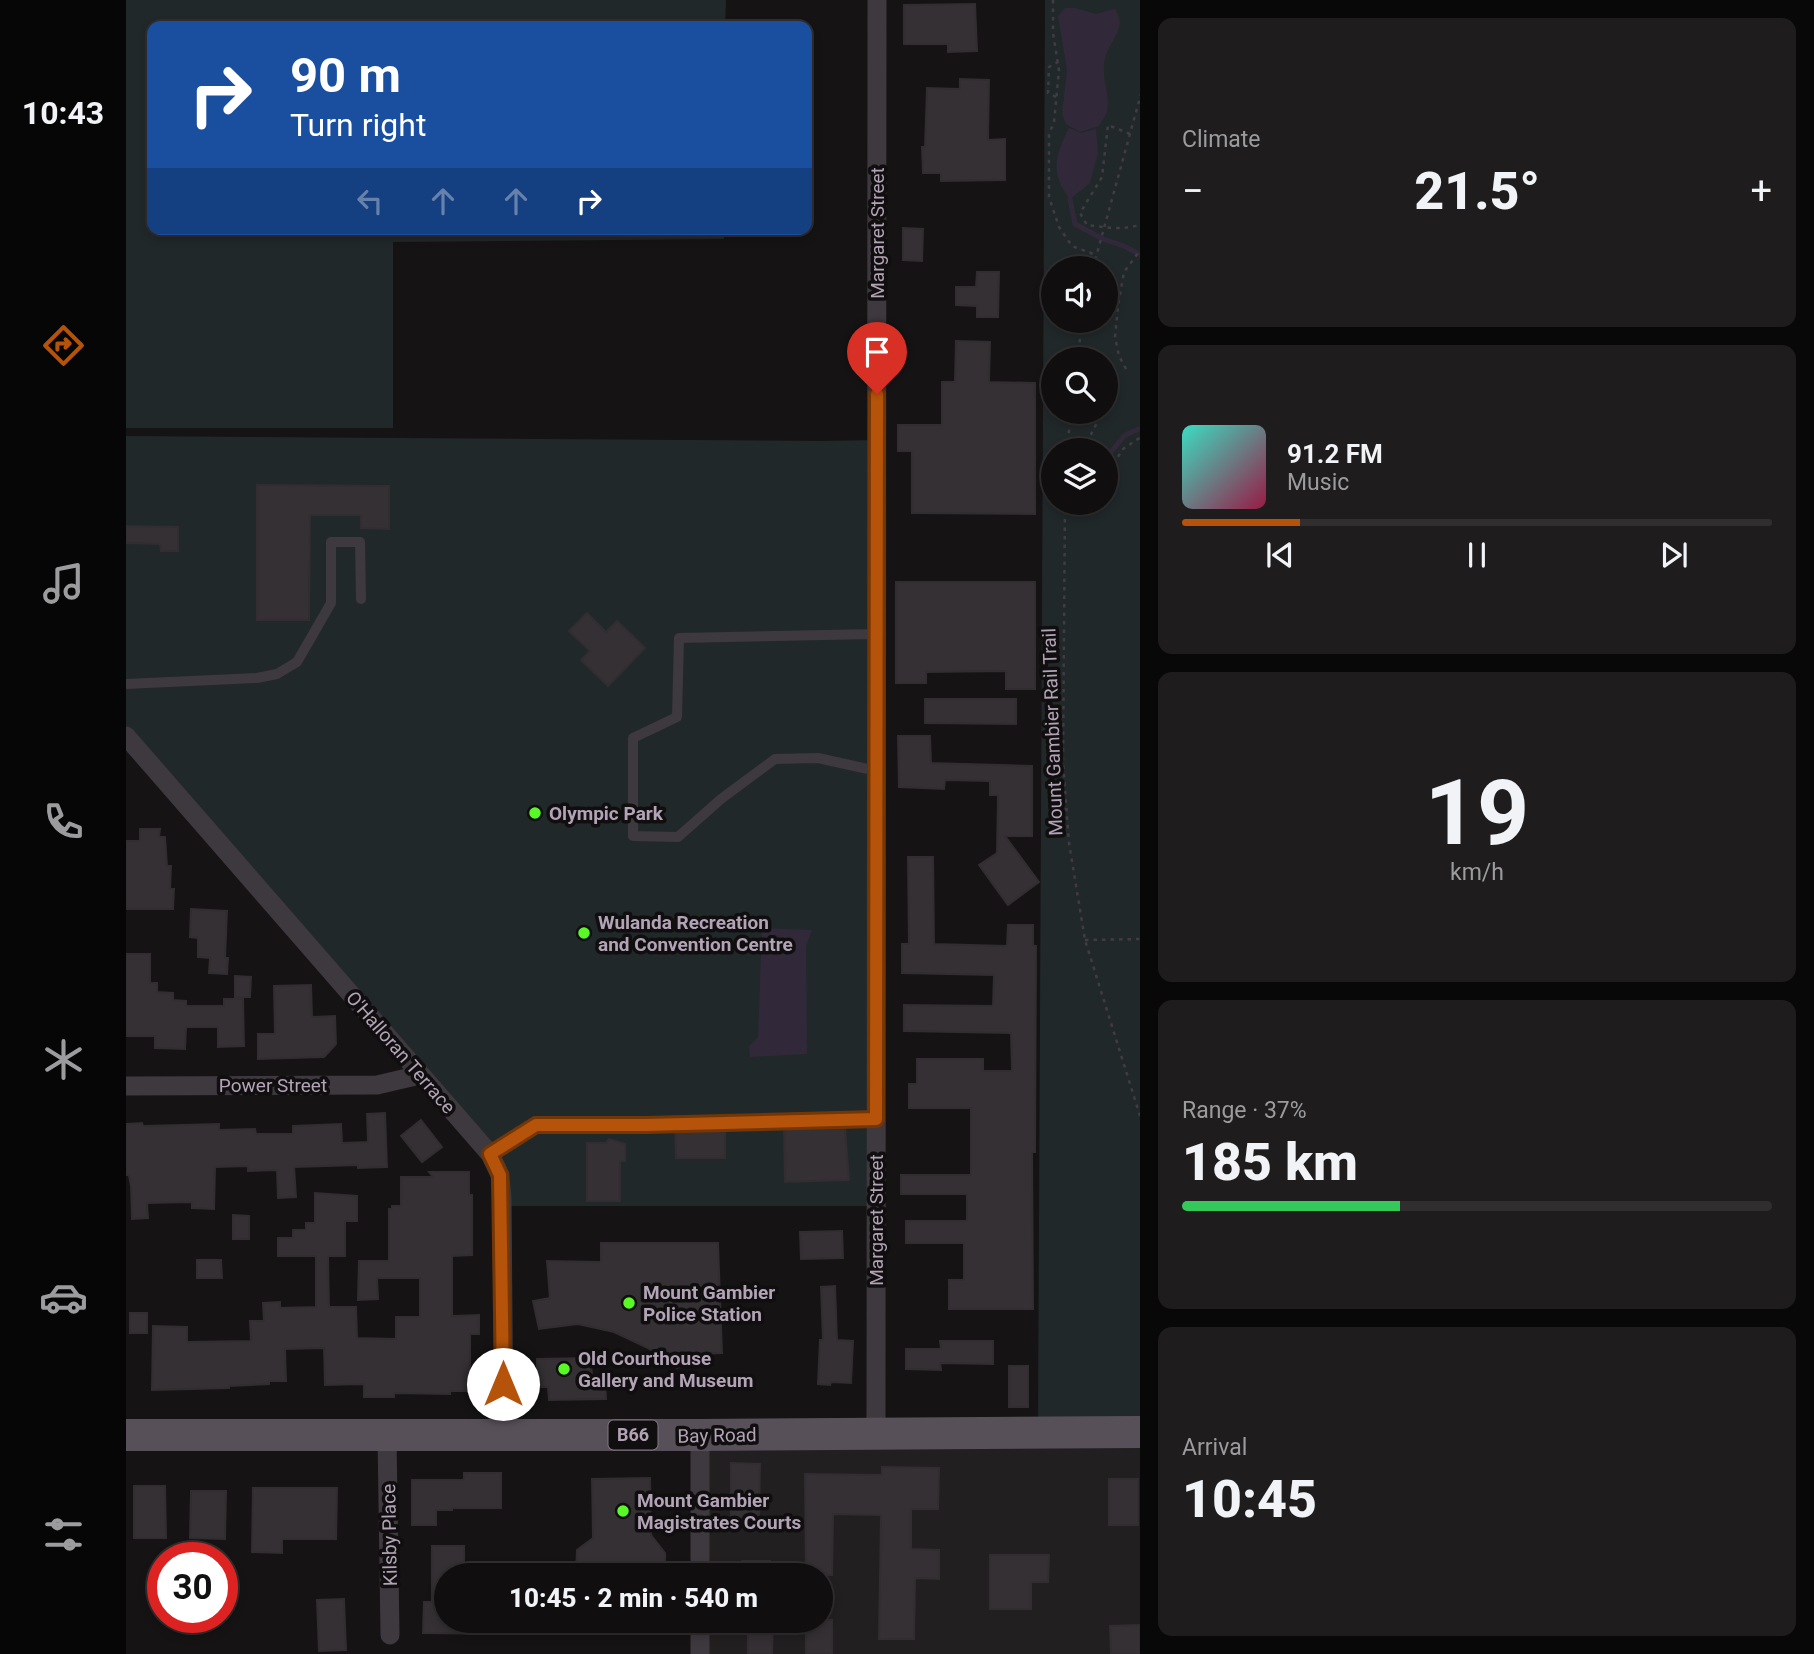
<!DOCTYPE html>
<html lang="en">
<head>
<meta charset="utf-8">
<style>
	:root { --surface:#100e0f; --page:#1e1c1d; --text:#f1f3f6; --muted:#9c9c9e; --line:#302e2f; --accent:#b45309 }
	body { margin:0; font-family:Roboto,sans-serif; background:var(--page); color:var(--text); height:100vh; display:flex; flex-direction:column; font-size:26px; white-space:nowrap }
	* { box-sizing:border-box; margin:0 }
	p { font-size:23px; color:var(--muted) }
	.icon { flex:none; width:38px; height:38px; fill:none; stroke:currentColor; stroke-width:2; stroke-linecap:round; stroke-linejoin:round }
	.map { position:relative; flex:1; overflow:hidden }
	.details { display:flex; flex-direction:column; gap:18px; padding:18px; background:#090808; width:674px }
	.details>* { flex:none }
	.banner { position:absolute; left:21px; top:21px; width:665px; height:214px; border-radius:14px; box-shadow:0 4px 10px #0003,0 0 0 2px var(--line); background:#1a4fa0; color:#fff; overflow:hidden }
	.controls { position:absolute; left:915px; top:256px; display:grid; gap:14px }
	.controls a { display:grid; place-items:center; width:77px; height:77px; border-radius:50%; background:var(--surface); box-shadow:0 4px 10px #0003,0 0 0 2px var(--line); font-size:35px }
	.speed { position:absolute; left:21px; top:1542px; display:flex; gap:14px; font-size:35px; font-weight:700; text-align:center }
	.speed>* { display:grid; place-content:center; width:91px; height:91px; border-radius:50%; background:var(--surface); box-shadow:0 4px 10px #0003,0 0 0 2px var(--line); line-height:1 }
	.speed .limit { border:10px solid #d22; background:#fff; color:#111 }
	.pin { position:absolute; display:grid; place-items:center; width:60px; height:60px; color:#fff; margin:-72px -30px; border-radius:50% 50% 50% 0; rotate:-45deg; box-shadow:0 0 7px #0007 }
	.pin .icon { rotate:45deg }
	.me { position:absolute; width:77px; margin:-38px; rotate:0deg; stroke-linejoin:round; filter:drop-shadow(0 0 5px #0008) }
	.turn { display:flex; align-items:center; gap:24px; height:147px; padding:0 28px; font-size:32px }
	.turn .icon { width:91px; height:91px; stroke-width:2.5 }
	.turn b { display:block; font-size:49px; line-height:60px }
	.lanes { display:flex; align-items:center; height:66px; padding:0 28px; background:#0003; justify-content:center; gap:35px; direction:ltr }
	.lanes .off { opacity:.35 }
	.big { font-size:52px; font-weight:800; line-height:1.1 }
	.details .tile { flex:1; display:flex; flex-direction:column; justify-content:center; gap:10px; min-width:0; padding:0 24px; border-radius:14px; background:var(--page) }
	.details .dial { align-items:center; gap:0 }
	.dial b { font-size:91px; line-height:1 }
	.song { display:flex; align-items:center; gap:21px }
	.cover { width:84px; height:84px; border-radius:10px; background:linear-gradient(135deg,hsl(170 70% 55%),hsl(340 70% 35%)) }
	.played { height:7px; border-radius:4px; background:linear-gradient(90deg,var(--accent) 20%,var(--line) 20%) }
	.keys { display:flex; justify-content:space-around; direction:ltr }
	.heat { display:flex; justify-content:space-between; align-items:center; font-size:38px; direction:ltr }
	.charge { height:10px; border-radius:5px; background:linear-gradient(90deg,#34c759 37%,var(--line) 0) }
	.trip { position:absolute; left:308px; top:1563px; width:399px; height:70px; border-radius:35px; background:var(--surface); box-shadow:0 4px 10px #0003,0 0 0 2px var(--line); font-weight:800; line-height:70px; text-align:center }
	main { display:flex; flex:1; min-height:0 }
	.menu { display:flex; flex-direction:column; width:126px; justify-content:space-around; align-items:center; background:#060606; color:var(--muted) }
	.menu .icon { width:49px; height:49px }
	.menu .active { color:var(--accent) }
	.menu b { font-size:32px; color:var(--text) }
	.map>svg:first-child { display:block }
</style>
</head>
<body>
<main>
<nav class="menu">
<b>10:43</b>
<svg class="icon active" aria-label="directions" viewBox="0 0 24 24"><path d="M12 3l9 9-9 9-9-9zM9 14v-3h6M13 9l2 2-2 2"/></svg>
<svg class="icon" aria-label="music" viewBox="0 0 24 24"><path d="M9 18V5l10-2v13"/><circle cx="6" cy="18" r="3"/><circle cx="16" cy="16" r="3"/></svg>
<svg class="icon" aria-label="phone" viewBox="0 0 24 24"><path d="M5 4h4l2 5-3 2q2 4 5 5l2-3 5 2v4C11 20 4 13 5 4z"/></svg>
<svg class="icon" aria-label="climate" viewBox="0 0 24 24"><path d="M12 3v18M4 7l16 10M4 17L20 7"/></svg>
<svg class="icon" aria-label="car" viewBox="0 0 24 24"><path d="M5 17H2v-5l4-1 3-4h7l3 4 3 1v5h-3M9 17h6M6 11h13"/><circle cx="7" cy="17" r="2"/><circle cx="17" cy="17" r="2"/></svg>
<svg class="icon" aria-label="filters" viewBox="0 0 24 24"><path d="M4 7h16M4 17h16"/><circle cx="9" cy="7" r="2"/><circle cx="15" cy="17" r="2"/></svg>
</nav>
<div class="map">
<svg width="1015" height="1654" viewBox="0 0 1015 1654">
	<rect width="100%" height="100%" fill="#151314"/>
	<polygon fill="#221f21" points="1014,1432 1014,1654 576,1654 575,1621 695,1620 695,1575 575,1575 574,1435"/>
	<g fill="#21282a" fill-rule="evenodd">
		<polygon points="0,0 600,0 599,26 26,26 26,229 598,229 598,239 267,242 267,428 0,428"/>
		<path d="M919 0H1014V1426L912 1425ZM928 268H980V320H928ZM928 359H980V411H928ZM928 450H980V502H928Z"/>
		<polygon points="0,436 695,441 751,440 750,1206 376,1206 374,1175 0,736"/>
	</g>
	<g fill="#312939">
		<path d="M939 8H949L970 14 989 9C1001 27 986 38 980 55 973 75 985 94 981 111 980 116 975 121 973 126L954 132 940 124 936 113 941 70 932 16Z"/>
		<path d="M943 128 955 133 970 129 972 153 964 183 944 199C924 174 929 155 943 128Z"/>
		<polygon points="636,928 686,930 680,946 681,1054 624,1057 623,1046 632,1037"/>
	</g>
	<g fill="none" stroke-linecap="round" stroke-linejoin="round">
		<g stroke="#312939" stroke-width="5">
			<polyline points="944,199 949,224 977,239 998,246 1015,255"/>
			<polyline points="985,452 999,435 1015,428"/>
		</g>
	</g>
	<g fill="#343033" stroke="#312d30" stroke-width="2">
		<polygon points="849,4 851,51 822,52 822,44 778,44 778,5"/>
		<polygon points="834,79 863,80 862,140 879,139 879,180 815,181 815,173 797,173 796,147 799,147 801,88 834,89"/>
		<polygon points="777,228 797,229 796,261 777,260"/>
		<polygon points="851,272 873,272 872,317 851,317 851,306 830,305 830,287 850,287"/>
		<polygon points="830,341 864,342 863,382 909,383 909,514 786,513 786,451 772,451 772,425 816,425 816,382 829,382"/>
		<polygon points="131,485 263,486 263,529 235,528 235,515 184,515 183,620 131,620"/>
		<polygon points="0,526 52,527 52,551 35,551 34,544 0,543"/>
		<polygon points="770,582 909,582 909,689 880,689 880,671 800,672 800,683 770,683"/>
		<polygon points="461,613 480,632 491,621 519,648 482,686 455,660 464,651 443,631"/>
		<polygon points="799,699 890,699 890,724 799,723"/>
		<polygon points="772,736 804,736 805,763 906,766 906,836 879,836 913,882 882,905 853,865 871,853 872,795 864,795 864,781 819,780 818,789 773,787"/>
		<polygon points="14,829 34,829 33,837 39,837 41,866 45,866 44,889 48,889 47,909 0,909 0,841 14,841"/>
		<polygon points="782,857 807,857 808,944 881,946 882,925 907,925 907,946 910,946 909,1152 906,1152 907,1309 823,1309 823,1280 838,1280 838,1243 780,1243 780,1221 841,1221 841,1194 775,1194 775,1175 845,1175 845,1108 783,1108 783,1084 791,1084 791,1059 857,1059 857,1071 886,1071 885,1033 778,1031 778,1005 867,1006 868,975 776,973 776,944 783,944"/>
		<polygon points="65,909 101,911 99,958 102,958 101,974 83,973 84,958 72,957 72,938 64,937"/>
		<polygon points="0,954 24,954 24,983 31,983 31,992 47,993 47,1000 60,1001 60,1006 98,1006 98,999 117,999 118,1046 92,1047 92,1027 60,1027 59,1049 29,1048 29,1036 0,1036"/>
		<polygon points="109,976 125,977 124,997 109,997"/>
		<polygon points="185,985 186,1017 209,1016 210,1044 198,1057 132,1059 132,1034 149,1034 148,986"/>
		<polygon points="259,1113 261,1167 232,1168 232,1165 168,1167 170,1197 152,1198 151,1170 122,1171 122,1166 89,1167 88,1209 66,1208 66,1202 21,1203 22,1218 6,1219 5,1186 3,1175 0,1175 0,1124 16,1123 17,1126 93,1124 93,1130 129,1129 130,1134 167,1134 167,1126 215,1124 216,1143 242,1142 241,1114"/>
		<polygon points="295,1120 316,1147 296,1162 275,1136"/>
		<polygon points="719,1128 723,1180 659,1182 658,1129"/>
		<polygon points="549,1130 599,1130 599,1158 550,1158"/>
		<polygon points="483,1139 499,1144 499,1161 494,1161 494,1201 461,1201 461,1143 480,1143"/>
		<polygon points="303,1172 343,1172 343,1195 346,1195 346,1255 326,1256 326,1316 353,1315 353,1334 344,1334 344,1391 324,1391 324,1394 268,1393 268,1397 238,1397 238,1384 199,1385 198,1348 159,1349 160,1381 143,1381 143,1384 103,1386 103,1388 26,1390 27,1326 61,1327 61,1342 125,1341 124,1321 138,1321 137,1303 154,1302 154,1308 190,1307 190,1256 152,1256 152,1238 167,1238 167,1230 180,1230 180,1223 189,1223 189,1193 231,1196 231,1221 219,1221 219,1256 202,1256 203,1307 230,1307 231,1338 270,1339 270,1317 294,1317 294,1278 251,1278 252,1299 232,1300 233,1261 263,1261 263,1209 266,1209 266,1206 275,1206 275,1177 307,1177"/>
		<polygon points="107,1215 123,1216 123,1239 107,1239"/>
		<polygon points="716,1231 717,1258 675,1259 674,1232"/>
		<polygon points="475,1243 592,1243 596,1353 571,1354 551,1368 522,1348 488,1332 452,1324 413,1329 407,1301 424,1298 421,1261 475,1262"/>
		<polygon points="71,1260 95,1260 96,1278 71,1278"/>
		<polygon points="709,1286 711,1340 727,1341 725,1383 705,1382 704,1385 692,1384 694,1340 697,1340 695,1287"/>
		<rect x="4" y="1313" width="17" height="20"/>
		<polygon points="814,1341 867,1341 867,1364 814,1363 815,1370 780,1369 780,1349 815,1349"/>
		<polygon points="465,1358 466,1379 479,1379 480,1399 423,1400 422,1387 411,1387 411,1359"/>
		<rect x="883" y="1366" width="19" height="41"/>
		<polygon points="605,1463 634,1464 633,1519 605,1519"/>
		<polygon points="756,1467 813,1468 812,1509 785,1509 785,1549 813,1550 813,1579 789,1578 788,1639 753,1639 755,1515 707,1514 706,1575 680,1575 679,1474 756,1475"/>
		<polygon points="338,1473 375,1473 375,1508 326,1508 326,1510 310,1510 310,1525 286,1525 286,1480 338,1480"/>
		<polygon points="524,1478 525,1535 539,1553 539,1575 450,1575 451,1550 467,1538 466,1479"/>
		<rect x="983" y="1479" width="29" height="46"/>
		<polygon points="8,1486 39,1486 40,1538 8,1538"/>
		<polygon points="127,1488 211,1488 210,1539 156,1539 156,1553 126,1552"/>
		<polygon points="65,1491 100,1491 99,1539 64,1538"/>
		<polygon points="306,1546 338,1546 338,1575 320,1575 320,1620 380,1620 380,1634 297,1633 298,1602 306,1602"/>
		<polygon points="864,1555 923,1555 922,1582 905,1582 905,1609 864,1609"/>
		<polygon points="616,1561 644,1561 644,1575 615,1575"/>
		<polygon points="218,1599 220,1650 193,1651 191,1600"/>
		<polygon points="622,1620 647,1620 646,1654 622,1654"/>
		<rect x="680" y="1620" width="26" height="34"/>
		<polygon points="1014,1625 1014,1654 985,1654 984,1626"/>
	</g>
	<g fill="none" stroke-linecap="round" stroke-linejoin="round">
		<g stroke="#413c43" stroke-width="2.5" stroke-dasharray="3.5 5" stroke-linecap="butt">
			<polyline points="927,0 927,33 933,70 928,122 923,134 923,197 933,227 946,246 970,255"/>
			<polyline points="930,97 922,93 923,67 932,62"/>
			<path d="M1004 134 982 125 976 177 954 213 961 225C977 227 999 231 1015 224"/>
			<polyline points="967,268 1015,94"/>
			<polyline points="950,359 958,320"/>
			<polyline points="1000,369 993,356 989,337 992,306 998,272 1015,249"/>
			<polyline points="980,406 988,393"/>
			<polyline points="941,450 945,411"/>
			<polyline points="957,450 977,411"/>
			<polyline points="980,467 986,466 997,449 1015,437"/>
			<polyline points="939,502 937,762 943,843 959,940 1015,1119"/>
			<polyline points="959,940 1015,939"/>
		</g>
		<g stroke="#3e383f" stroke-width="10">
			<polyline points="750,634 553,638 551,717 507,738 507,836 552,837 595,799 649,759 692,758 751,771"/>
			<polyline points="0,684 131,678 151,674 171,662 205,603 205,542 234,542 235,599"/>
			<polyline points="364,1154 410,1125 750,1120"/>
		</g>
		<g stroke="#3e383f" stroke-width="19">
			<polyline points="0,736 364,1154 374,1175 376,1198 378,1435"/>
			<polyline points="0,1086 251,1085 294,1075"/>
			<polyline points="750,1433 751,0"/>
			<polyline points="574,1435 574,1575"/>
			<polyline points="261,1436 264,1635"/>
			<polyline points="574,1620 574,1654"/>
		</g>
		<polyline stroke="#585059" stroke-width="32" points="0,1435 574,1435 1015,1432"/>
	</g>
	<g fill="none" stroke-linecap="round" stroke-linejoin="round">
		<defs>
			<polyline id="route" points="377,1384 374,1175 364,1154 410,1125 520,1125 750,1119 751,394"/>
		</defs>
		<use href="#route" stroke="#753606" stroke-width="18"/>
		<use href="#route" stroke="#b45309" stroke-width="12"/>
	</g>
	<g fill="#59f827" stroke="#100e0f" stroke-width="2.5">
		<circle cx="409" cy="813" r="7"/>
		<circle cx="458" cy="933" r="7"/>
		<circle cx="503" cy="1303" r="7"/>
		<circle cx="438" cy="1369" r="7"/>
		<circle cx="497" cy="1511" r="7"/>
	</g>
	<g text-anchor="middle" stroke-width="7" stroke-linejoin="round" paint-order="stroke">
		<rect fill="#100e0f" stroke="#817784" stroke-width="2" x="482.5" y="1420.5" width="49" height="29" rx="5"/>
		<g font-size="18" font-weight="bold" fill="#b2a4b6">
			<text x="507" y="1441">B66</text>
		</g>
		<g font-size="19" fill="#b2a4b6" stroke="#100e0f">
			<text transform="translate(751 233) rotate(-90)" y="7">Margaret Street</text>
			<text transform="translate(926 732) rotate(-92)" y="7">Mount Gambier Rail Trail</text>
			<text transform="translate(275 1052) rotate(49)" y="7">O'Halloran Terrace</text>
			<text x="147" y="1092">Power Street</text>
			<text transform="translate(750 1220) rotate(-90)" y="7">Margaret Street</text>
			<text transform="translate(591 1435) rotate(-1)" y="7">Bay Road</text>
			<text transform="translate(263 1535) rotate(-91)" y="7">Kilsby Place</text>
		</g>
		<g font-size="19" font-weight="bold" fill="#b2a4b6" stroke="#100e0f" text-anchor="start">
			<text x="423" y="820">Olympic Park</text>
			<text x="472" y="929">Wulanda Recreation<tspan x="472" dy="22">and Convention Centre</tspan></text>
			<text x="517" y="1299">Mount Gambier<tspan x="517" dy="22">Police Station</tspan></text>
			<text x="452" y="1365">Old Courthouse<tspan x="452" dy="22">Gallery and Museum</tspan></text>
			<text x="511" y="1507">Mount Gambier<tspan x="511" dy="22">Magistrates Courts</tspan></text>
		</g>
	</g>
</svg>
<div class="controls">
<a><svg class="icon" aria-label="sound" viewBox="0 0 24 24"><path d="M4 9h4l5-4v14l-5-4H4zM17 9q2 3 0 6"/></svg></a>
<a><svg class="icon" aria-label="search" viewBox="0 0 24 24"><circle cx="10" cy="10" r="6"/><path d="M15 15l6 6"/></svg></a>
<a><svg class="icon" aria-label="layers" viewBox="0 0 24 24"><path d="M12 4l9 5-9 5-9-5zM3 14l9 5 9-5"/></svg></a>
</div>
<div class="speed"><div class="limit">30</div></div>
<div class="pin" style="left:751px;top:394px;background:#d93025"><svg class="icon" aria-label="arrive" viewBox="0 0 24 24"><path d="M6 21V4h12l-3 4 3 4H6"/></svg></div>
<svg class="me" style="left:377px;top:1384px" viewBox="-20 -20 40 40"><circle r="19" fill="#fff"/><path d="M0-13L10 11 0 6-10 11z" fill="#b45309"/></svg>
<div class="trip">10:45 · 2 min · 540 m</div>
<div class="banner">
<div class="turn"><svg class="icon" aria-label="right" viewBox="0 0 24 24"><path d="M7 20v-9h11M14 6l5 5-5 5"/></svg><div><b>90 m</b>Turn right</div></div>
<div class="lanes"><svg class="icon off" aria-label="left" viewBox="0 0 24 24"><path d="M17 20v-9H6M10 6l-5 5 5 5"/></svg><svg class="icon off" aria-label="ahead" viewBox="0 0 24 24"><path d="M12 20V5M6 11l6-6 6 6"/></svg><svg class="icon off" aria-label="ahead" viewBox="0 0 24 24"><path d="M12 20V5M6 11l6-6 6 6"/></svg><svg class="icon" aria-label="right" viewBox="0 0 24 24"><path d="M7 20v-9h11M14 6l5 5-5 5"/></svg></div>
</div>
</div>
<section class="details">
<div class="tile"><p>Climate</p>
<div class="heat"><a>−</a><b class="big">21.5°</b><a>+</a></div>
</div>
<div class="tile">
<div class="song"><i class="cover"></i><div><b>91.2 FM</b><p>Music</p></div></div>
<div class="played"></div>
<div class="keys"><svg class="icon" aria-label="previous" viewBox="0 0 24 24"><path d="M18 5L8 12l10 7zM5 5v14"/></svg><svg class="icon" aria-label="pause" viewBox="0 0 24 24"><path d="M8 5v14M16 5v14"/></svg><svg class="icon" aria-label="next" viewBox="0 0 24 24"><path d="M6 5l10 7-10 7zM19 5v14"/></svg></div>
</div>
<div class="tile dial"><b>19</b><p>km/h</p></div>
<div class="tile"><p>Range · 37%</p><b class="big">185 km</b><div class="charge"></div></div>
<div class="tile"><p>Arrival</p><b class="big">10:45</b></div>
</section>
</main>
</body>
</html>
